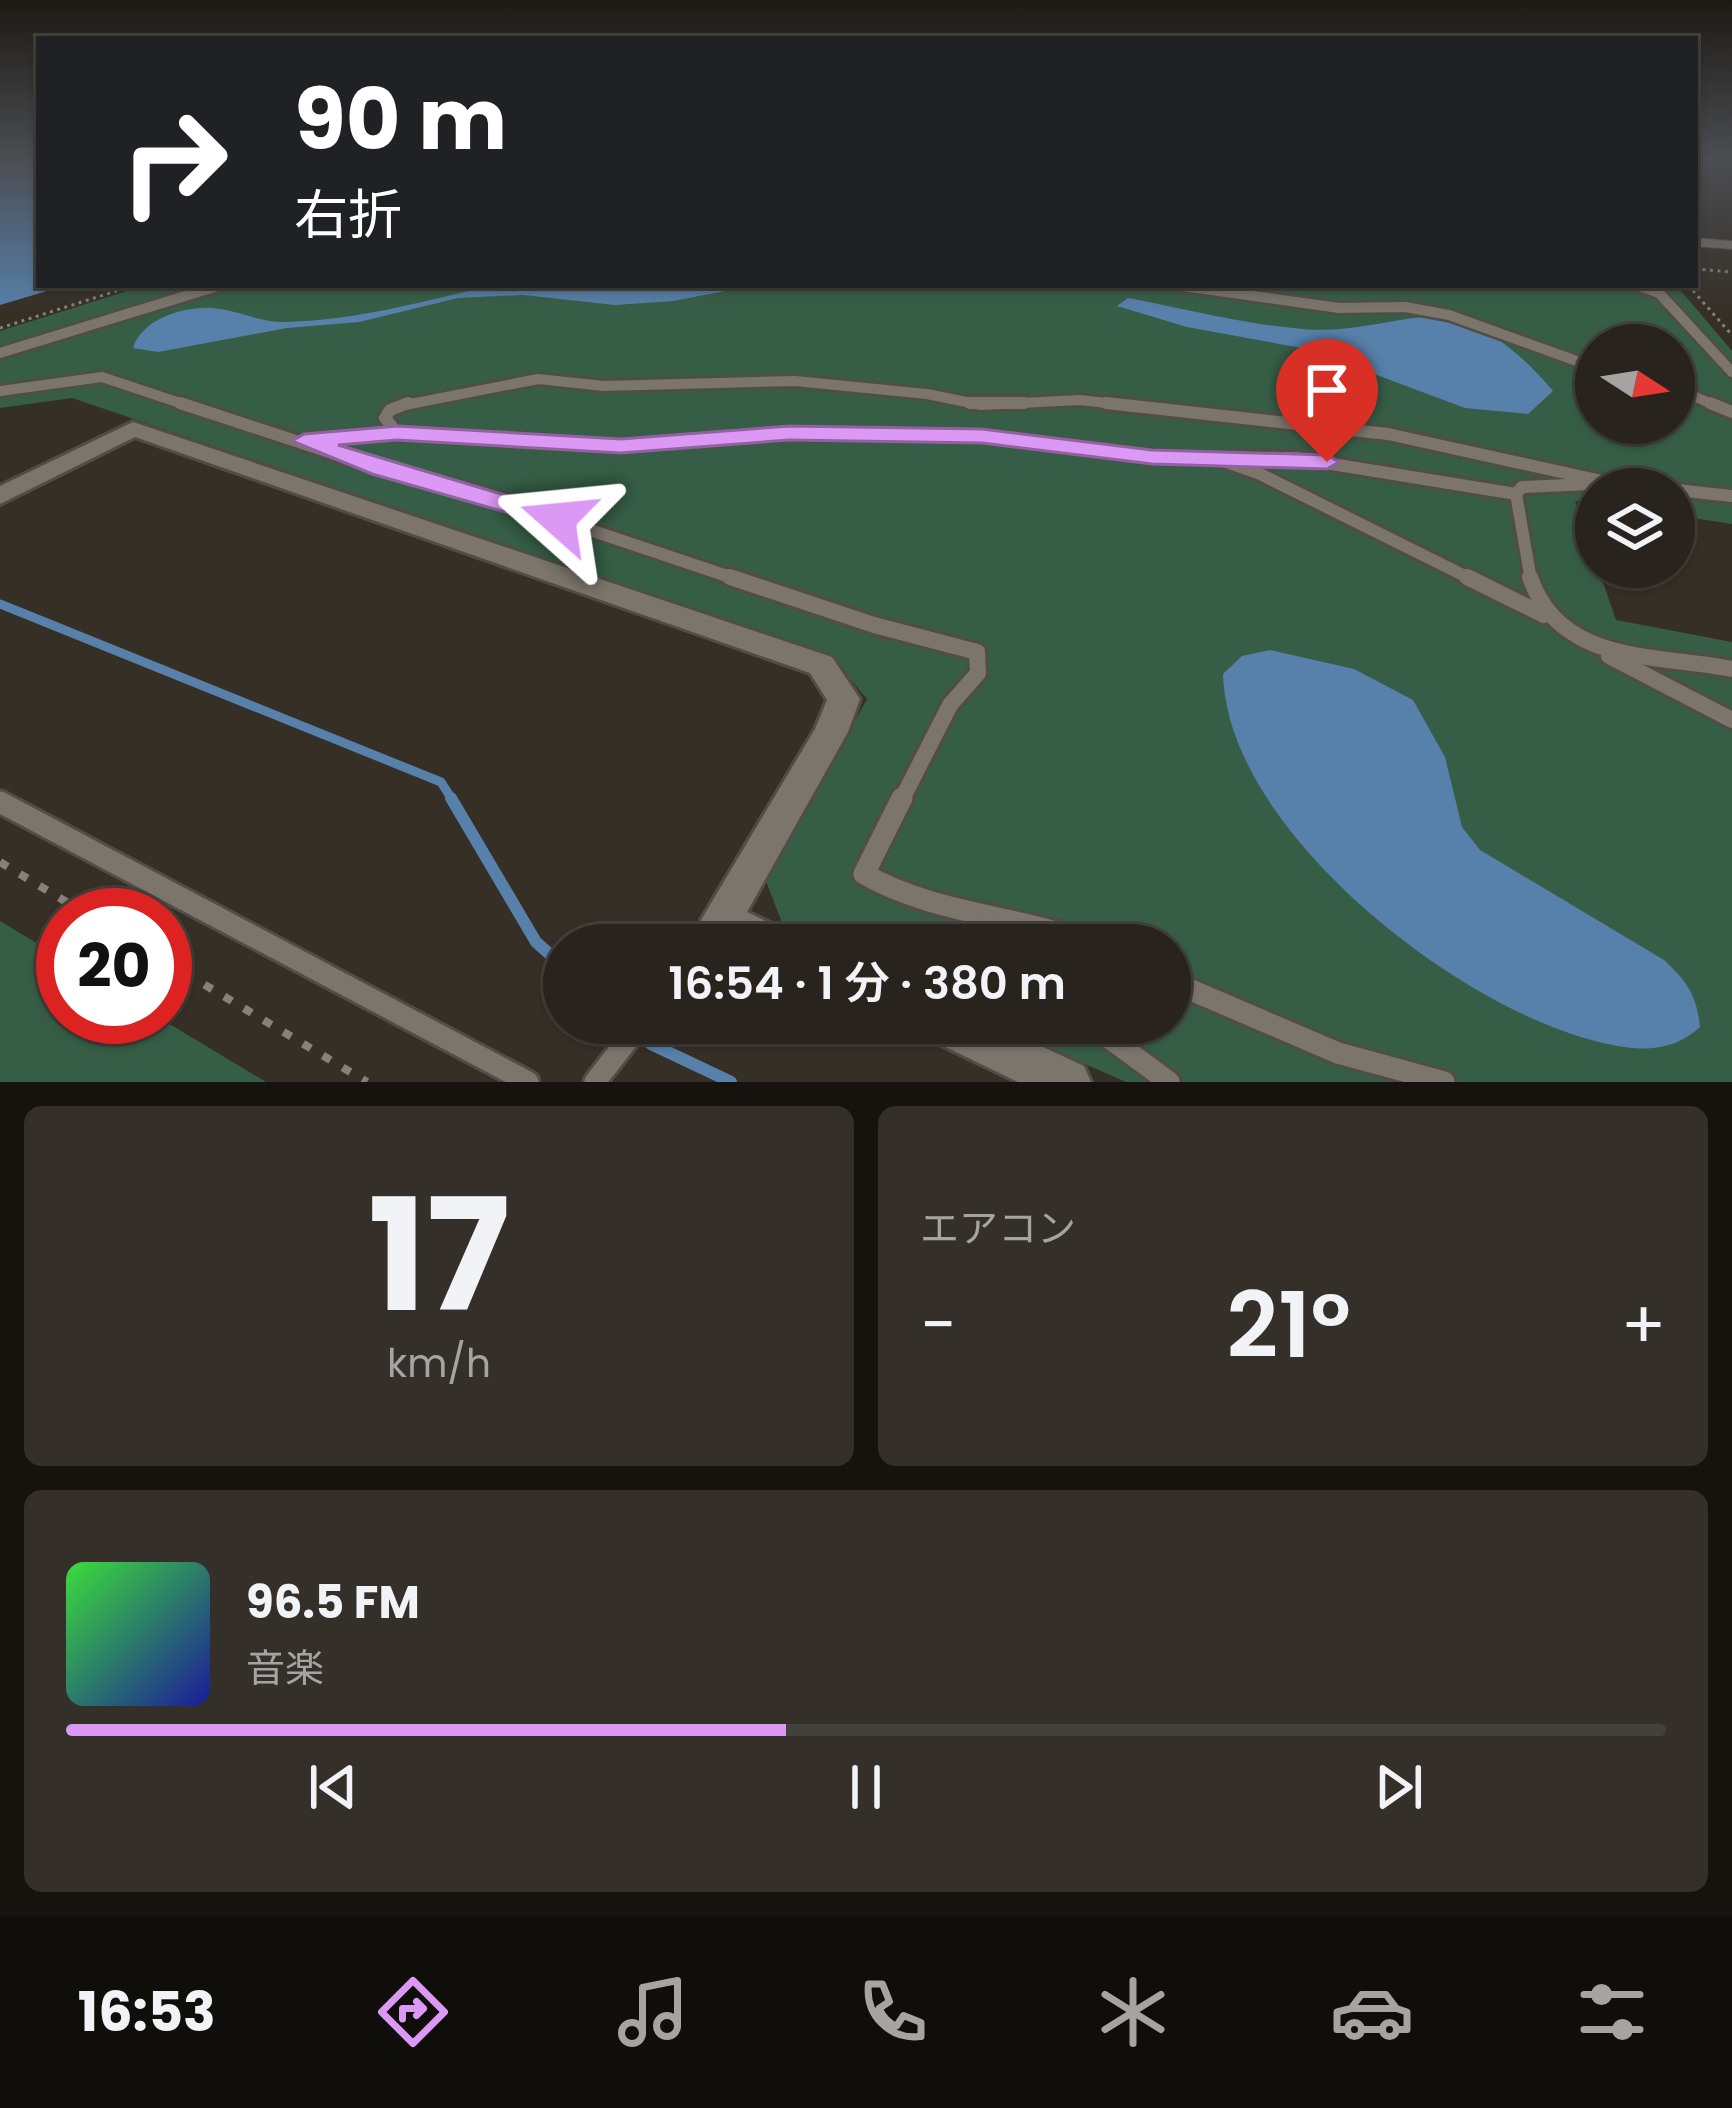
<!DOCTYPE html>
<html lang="ja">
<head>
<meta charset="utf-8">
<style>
	:root { --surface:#28231c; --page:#342f29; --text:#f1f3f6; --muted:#a5a4a3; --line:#44403b; --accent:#db99f5 }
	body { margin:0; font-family:Poppins,"Noto Sans JP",sans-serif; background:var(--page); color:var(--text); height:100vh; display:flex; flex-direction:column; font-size:45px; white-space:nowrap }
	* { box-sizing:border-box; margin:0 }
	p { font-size:39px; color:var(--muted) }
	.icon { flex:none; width:66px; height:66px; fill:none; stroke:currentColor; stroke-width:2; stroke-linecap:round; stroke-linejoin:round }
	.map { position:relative; height:1082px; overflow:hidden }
	.panel { display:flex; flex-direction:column; gap:24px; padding:24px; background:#16130f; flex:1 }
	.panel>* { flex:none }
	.top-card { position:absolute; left:36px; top:36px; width:1662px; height:252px; border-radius:0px; box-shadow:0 3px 9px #0004,0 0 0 3px var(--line); background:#202124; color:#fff; overflow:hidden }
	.needle { width:78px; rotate:102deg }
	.fabs { position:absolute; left:1575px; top:324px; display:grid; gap:24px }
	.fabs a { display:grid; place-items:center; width:120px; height:120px; border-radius:50%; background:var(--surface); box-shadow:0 3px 9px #0004,0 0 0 3px var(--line); font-size:60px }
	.speed { position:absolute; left:36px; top:888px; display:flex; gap:24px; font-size:60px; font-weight:700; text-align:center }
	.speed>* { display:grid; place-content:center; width:156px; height:156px; border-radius:50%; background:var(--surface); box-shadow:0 3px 9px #0004,0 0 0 3px var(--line); line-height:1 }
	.speed .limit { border:18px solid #d22; background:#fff; color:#111 }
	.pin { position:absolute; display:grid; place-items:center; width:102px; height:102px; color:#fff; margin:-123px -51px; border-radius:50% 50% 50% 0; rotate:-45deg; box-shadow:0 0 12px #0007 }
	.pin .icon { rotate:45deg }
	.me { position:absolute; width:132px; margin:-66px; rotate:288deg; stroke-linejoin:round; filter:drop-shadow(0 0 9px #0008) }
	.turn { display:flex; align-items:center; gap:42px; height:252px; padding:0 60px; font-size:54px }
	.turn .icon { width:156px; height:156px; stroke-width:2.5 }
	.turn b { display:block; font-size:84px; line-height:102px }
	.big { font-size:90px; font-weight:600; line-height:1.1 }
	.panel .widget { flex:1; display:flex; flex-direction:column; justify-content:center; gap:18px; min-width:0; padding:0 42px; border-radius:18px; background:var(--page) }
	.panel .dial { align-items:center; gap:0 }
	.dial b { font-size:156px; line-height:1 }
	.song { display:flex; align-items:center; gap:36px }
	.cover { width:144px; height:144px; border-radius:18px; background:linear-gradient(135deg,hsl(120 70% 55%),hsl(240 70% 35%)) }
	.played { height:12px; border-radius:6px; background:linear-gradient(90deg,var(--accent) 45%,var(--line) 45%) }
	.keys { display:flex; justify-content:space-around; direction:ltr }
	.heat { display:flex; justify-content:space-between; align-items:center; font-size:66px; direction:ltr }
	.panel .tiles { flex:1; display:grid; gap:24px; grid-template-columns:1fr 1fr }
	.widget:last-child { grid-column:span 2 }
	.trip { position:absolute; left:543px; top:924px; width:648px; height:120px; border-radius:60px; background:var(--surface); box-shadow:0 3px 9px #0004,0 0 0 3px var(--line); font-weight:600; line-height:120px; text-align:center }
	.tab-bar { display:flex; height:192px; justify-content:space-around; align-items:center; background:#100e0b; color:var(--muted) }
	.tab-bar .icon { width:84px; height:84px }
	.tab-bar .selected { color:var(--accent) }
	.tab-bar b { font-size:54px; color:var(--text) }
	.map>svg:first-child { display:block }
</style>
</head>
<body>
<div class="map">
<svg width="1732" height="1082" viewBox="0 0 1732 1082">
	<rect width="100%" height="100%" fill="#352f26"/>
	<g fill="#365e46" fill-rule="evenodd">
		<path d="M146 285H1676L1732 351V524L1674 515V489H1596V503L1575 501 1616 620 1732 642V1082H1126L991 1023H1170V945H813L786 933 766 881 867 699 830 655 72 398 0 408V331ZM1596 345H1674V423H1596Z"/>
		<polygon points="0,921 63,959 63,1017 158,1017 266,1082 0,1082"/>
	</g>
	<g fill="#5780aa">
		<polygon points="0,160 39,160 39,285 67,285 0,305"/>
		<path d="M494 285H853L741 288 673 301 615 305 523 295 458 298 359 322 287 328 158 352 133 348C142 321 174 310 201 308 230 306 255 322 283 322 355 321 424 301 494 285Z"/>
		<path d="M1128 298C1186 309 1243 324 1302 329 1342 333 1381 322 1421 317 1475 311 1521 353 1553 391L1528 414 1465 408 1307 349 1187 327 1117 306Z"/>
		<path d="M1270 650 1354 669 1413 700 1445 757 1462 827 1480 850 1664 960C1687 981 1697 996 1700 1027 1668 1057 1628 1050 1588 1039 1450 1001 1227 828 1223 674L1242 656Z"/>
	</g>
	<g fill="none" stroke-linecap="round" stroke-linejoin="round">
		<polyline stroke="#5780aa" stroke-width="9" points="0,604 441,782 453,801"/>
		<g stroke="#5780aa" stroke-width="12">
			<polyline points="451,798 536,942 564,967"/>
			<polyline points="627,1023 651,1044 731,1082"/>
		</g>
		<defs>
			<polyline id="service-far4" points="1695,242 1732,245"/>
			<g id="service-far3">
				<polyline points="1176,285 1339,308 1405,307 1449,315 1596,368"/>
				<polyline points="1637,285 1659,293 1732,372"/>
				<polyline points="0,353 221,285"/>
				<polyline points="1674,388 1717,406"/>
				<polyline points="0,391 102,377 189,406"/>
				<polyline points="400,406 538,379 604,386 795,381 927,394 981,405 1080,400 1133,406"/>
			</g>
			<g id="service-far2">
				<polyline points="180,403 381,469 477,492 739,580"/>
				<polyline points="970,403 1024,403"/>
				<polyline points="1106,403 1388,434 1611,483"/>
				<polyline points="1710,403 1732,412"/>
				<polyline points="397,433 385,418 390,410 408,403"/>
				<polyline points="309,440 397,433 621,446 789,433 982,436 1152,457 1218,459 1258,473 1473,580"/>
				<polyline points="1230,458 1295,458 1516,494"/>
				<polyline points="1531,580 1516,494 1522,487 1611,483 1732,496"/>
			</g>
			<g id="service-far1">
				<polyline points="730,577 874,625 977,652 978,673 950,705 901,801"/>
				<polyline points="1467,577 1544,615"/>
				<path d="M1530 577C1559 665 1657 654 1732 669"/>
				<polyline points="1609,656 1732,720"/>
			</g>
			<g id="service">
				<path d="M902 798 864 874C936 915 1019 915 1095 945"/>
				<polyline points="0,802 528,1082"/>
				<polyline points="701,945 721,920"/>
				<polyline points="985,945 989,917"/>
				<polyline points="1170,981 1338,1053 1444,1082"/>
				<polyline points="1089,1023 1169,1082"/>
				<polyline points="595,1082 641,1023"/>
			</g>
			<g id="minor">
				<path d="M133 422 832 657 860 699 848 732 747 912 789 932 795 945C763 945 717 954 701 920L815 729 827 700 810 673 135 437 0 504V486Z"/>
				<polygon points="920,1023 991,1023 1084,1066 1091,1082 1018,1082 927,1038"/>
			</g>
		</defs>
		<use href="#service-far4" stroke="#514c45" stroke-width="10"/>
		<use href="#service-far3" stroke="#514c45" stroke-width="15"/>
		<use href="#service-far2" stroke="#514c45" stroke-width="18"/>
		<use href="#service-far1" stroke="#514c45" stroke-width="22"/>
		<use href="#service" stroke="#514c45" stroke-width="27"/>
		<use href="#minor" stroke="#514c45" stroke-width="6"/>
		<g stroke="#86817a" stroke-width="3" stroke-dasharray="3 4.5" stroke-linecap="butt">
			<polyline points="1695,269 1732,272"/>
			<polyline points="1688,285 1732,335"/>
			<polyline points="0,328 135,285"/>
		</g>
		<g stroke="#86817a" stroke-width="8" stroke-dasharray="9 14" stroke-linecap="butt">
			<polyline points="0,862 88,915"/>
			<polyline points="165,961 367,1082"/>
		</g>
		<use href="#service-far4" stroke="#7b756b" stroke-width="8"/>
		<use href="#service-far3" stroke="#7b756b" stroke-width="10"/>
		<use href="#service-far2" stroke="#7b756b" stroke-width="12"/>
		<use href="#service-far1" stroke="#7b756b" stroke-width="16"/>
		<use href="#service" stroke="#7b756b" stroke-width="21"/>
		<use href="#minor" fill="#7b756b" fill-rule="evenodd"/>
	</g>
	<linearGradient id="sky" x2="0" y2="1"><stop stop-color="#1d1a15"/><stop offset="0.51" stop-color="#4b4d52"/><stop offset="1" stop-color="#4b4d52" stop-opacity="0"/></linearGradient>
	<rect width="1732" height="312" fill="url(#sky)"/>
	<polygon fill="#db99f5" stroke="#8e639f" stroke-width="3" points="397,426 621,439 789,426 982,429 1152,450 1327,455 1339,462 1327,469 1152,464 982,443 789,440 621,453 397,440 338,445 568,514 572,519 568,525 558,527 372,474 292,441 304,434"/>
</svg>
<div class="fabs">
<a><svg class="needle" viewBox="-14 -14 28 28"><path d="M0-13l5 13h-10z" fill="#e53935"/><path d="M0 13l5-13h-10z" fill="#a5a4a3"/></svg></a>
<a><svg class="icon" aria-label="layers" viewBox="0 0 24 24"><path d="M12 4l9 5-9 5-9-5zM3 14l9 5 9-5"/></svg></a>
</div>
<div class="speed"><div class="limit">20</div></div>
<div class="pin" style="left:1327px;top:462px;background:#d93025"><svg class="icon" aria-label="arrive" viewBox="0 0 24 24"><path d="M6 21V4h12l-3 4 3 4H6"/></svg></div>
<svg class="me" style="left:558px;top:519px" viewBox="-20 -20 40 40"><path d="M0-17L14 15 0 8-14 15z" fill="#db99f5" stroke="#fff" stroke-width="4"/></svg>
<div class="trip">16:54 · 1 分 · 380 m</div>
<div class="top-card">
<div class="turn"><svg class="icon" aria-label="right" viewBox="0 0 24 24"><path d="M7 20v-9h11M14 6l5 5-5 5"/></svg><div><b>90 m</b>右折</div></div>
</div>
</div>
<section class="panel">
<div class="tiles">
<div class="widget dial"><b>17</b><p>km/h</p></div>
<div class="widget"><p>エアコン</p>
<div class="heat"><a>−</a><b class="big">21°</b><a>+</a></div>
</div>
<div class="widget">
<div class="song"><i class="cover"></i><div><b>96.5 FM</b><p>音楽</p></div></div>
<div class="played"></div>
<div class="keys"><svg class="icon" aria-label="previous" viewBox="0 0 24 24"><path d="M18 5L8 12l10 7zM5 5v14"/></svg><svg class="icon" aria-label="pause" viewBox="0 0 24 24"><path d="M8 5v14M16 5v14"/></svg><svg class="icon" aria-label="next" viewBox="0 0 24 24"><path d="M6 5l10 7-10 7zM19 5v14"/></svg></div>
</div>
</div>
</section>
<nav class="tab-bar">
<b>16:53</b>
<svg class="icon selected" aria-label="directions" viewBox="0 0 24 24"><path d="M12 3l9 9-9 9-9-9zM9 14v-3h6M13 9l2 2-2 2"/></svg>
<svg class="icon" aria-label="music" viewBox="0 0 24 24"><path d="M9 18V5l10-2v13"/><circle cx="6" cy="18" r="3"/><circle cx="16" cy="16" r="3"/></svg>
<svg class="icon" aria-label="phone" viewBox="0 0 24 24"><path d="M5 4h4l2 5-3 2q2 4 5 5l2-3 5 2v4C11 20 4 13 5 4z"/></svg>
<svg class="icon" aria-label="climate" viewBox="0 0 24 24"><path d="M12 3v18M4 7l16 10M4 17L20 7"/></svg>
<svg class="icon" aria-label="car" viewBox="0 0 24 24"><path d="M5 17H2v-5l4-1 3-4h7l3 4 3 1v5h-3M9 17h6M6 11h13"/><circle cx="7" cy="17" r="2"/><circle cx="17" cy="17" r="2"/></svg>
<svg class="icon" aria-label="filters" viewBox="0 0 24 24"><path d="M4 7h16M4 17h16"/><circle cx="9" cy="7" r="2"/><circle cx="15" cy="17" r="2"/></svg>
</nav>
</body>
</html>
